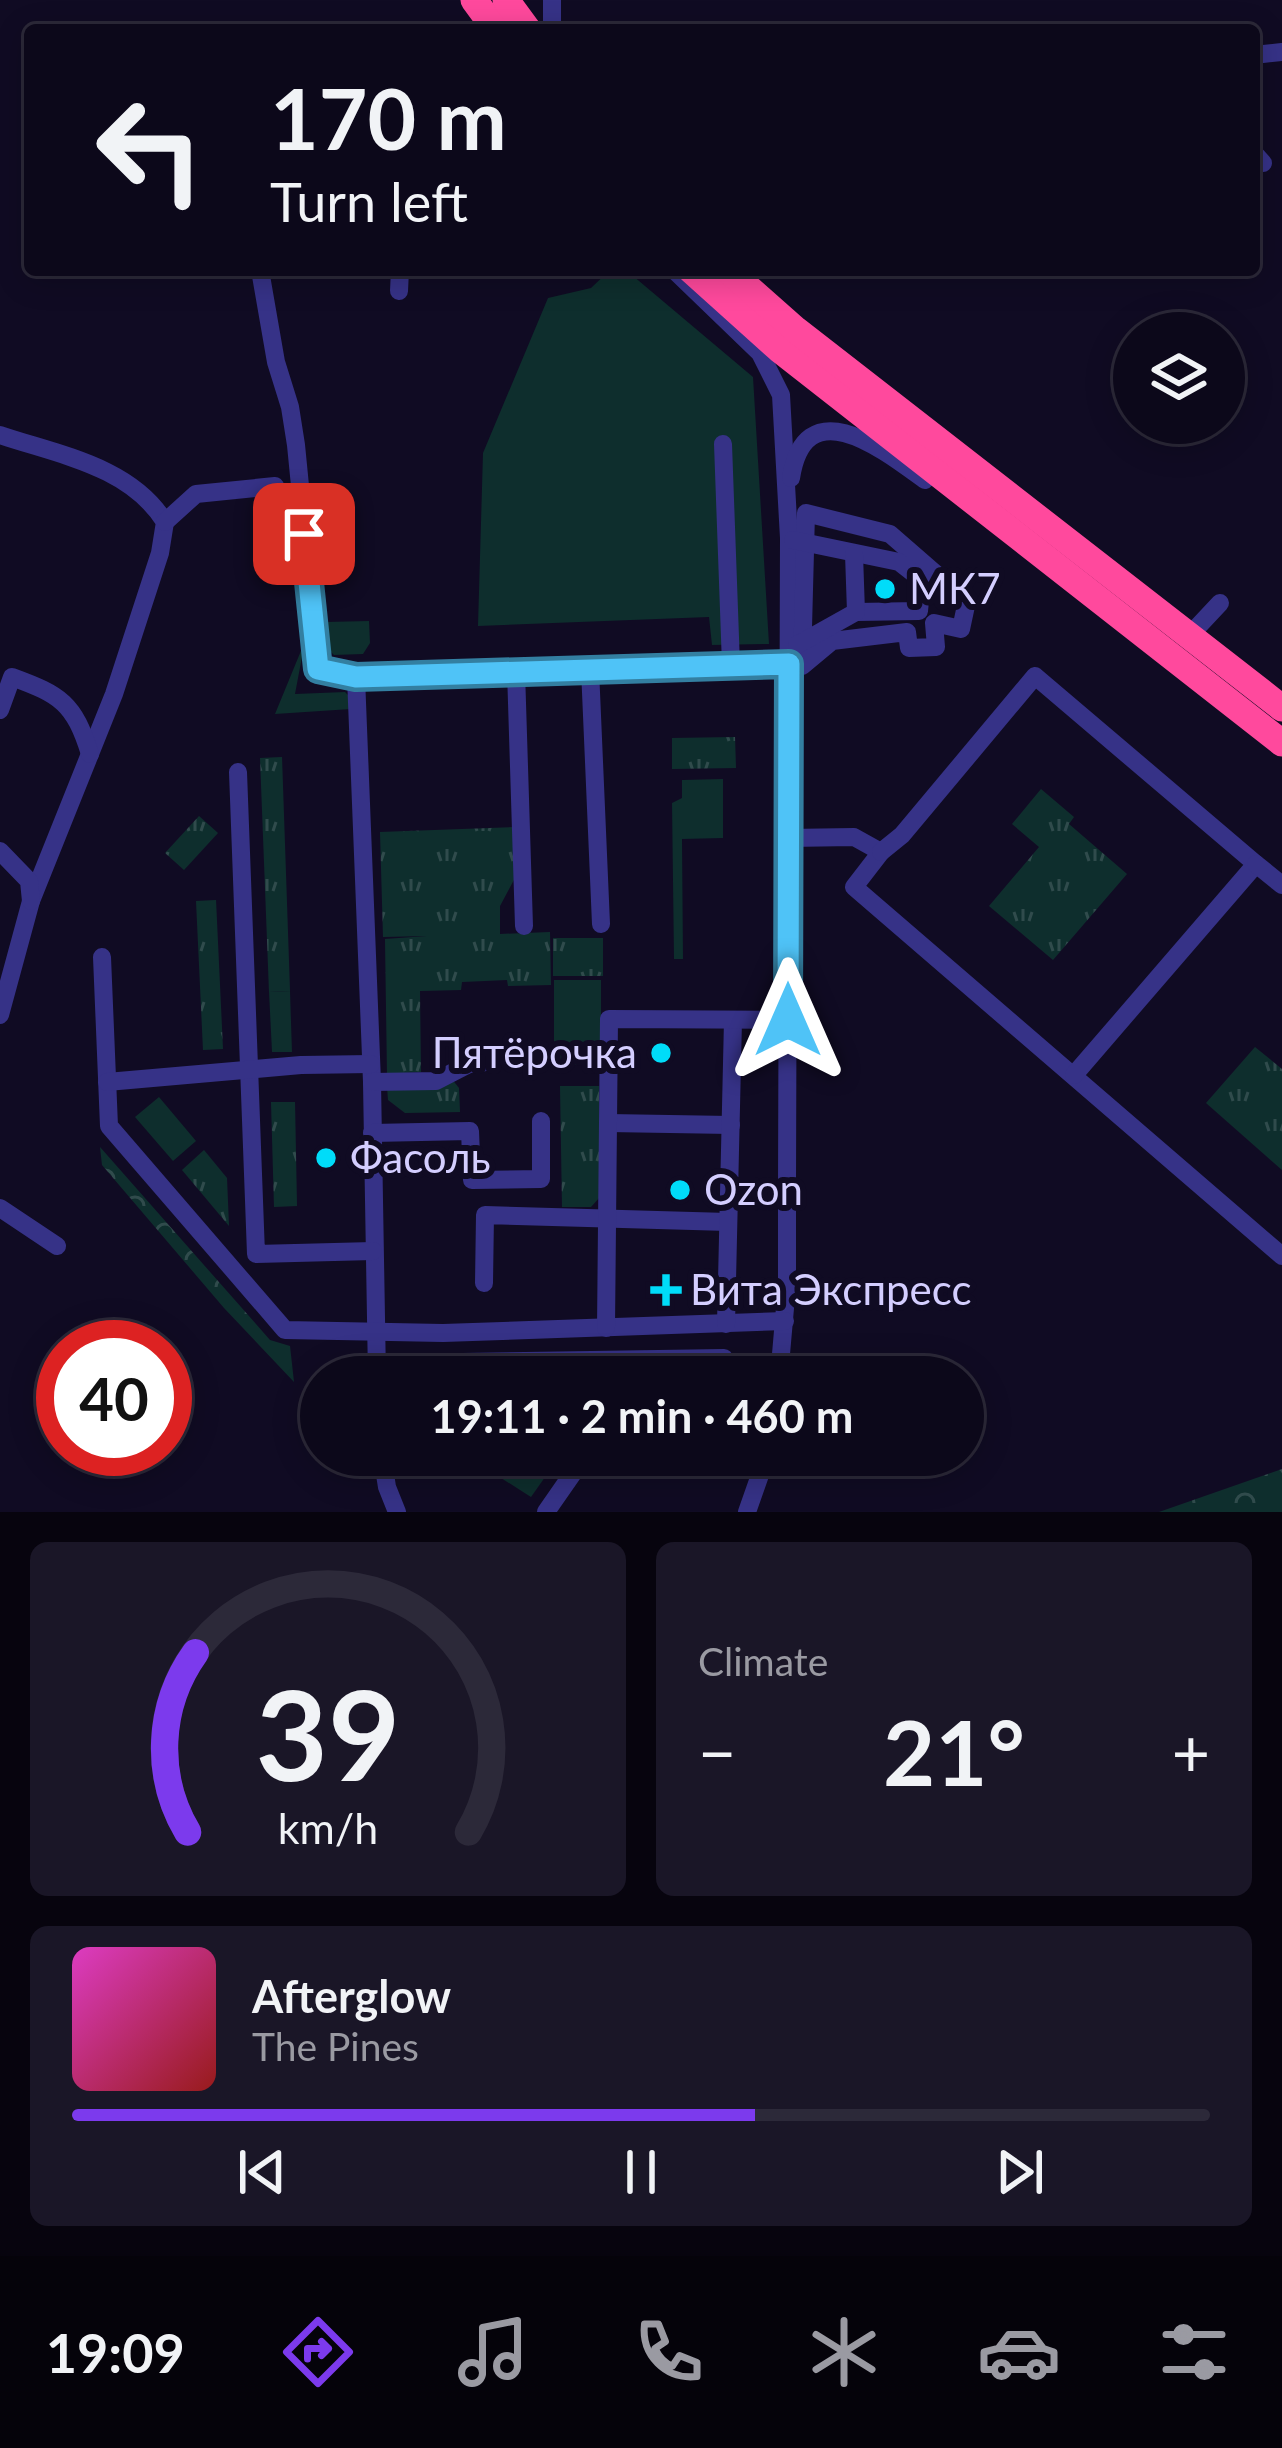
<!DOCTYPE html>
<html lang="en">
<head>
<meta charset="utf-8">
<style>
	:root { --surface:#0c081a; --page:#1a1627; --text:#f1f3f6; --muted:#9a9aa2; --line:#2c2939; --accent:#7c3aed }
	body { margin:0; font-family:Lato,sans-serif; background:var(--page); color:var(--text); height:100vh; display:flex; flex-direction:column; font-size:45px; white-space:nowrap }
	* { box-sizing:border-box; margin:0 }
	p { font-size:39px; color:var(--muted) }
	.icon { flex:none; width:66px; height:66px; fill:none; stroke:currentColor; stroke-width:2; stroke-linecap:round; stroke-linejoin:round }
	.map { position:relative; height:1512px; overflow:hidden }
	.drawer { display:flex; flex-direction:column; gap:30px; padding:30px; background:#07040e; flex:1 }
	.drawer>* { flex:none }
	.hud { position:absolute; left:24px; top:24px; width:1236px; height:252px; border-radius:12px; box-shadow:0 6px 30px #0003,0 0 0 3px var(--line); background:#0c081a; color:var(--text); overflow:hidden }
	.fabs { position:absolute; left:1113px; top:312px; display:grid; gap:24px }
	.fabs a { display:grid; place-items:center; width:132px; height:132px; border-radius:50%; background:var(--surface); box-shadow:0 6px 30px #0003,0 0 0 3px var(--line); font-size:60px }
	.speed { position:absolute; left:36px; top:1320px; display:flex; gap:24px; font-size:60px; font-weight:700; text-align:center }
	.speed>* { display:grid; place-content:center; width:156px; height:156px; border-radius:50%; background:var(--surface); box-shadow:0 6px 30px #0003,0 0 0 3px var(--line); line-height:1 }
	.speed .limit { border:18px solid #d22; background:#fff; color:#111 }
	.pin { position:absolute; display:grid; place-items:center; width:102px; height:102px; color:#fff; margin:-51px; border-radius:24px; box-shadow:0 6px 18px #0006 }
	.me { position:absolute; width:132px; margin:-66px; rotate:0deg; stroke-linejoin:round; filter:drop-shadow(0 0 9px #0008) }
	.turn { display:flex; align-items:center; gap:42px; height:252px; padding:0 48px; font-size:54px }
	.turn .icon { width:156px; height:156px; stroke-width:2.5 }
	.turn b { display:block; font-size:84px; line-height:102px }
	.big { font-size:90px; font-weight:700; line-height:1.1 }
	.drawer .widget { flex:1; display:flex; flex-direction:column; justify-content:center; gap:18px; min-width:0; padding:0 42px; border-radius:18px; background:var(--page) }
	.drawer .dial { align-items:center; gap:0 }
	.dial svg { height:312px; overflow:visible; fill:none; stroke:var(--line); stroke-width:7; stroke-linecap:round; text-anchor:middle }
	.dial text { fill:var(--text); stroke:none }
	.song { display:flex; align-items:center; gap:36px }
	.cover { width:144px; height:144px; border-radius:18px; background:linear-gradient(135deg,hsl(310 70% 55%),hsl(0 70% 35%)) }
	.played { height:12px; border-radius:6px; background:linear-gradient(90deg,var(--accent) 60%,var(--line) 60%) }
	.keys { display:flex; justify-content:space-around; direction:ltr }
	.heat { display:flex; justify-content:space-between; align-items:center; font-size:66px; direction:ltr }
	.drawer .tiles { flex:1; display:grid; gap:30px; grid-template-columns:1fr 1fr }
	.widget:last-child { grid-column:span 2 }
	.trip { position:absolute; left:300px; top:1356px; width:684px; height:120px; border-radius:60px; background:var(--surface); box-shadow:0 6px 30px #0003,0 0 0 3px var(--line); font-weight:700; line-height:120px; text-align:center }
	.dock { display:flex; height:192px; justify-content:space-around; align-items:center; background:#05030a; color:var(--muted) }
	.dock .icon { width:84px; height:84px }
	.dock .selected { color:var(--accent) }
	.dock b { font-size:54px; color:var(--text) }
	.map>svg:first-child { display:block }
</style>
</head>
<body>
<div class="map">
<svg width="1282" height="1512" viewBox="0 0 1282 1512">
	<defs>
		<pattern id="forest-crowns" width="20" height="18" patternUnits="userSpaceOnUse" patternTransform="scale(3)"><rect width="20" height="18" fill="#0e2e2d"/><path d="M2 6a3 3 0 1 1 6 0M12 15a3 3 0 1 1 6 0" fill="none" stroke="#304b4c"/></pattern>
		<pattern id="park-tufts" width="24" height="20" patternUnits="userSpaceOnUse" patternTransform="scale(3)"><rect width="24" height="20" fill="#0e2e2d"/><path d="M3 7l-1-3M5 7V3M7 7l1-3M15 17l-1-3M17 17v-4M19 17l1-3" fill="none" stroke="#304b4c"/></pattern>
	</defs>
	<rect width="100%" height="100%" fill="#100b23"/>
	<g fill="#0e2e2d">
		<polygon points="610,270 626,270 753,377 769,644 712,645 709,617 478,626 483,453 548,298 591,288"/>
		<polygon points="369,621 370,643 363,654 334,655 328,649 326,622"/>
		<polygon points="305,641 295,694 345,692 351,698 351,709 275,714"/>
		<polygon points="723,779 723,838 682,839 683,959 674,959 672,803 682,798 682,780"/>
		<rect x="554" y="980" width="47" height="85"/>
		<polygon points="290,991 292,1052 272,1052 269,992"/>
		<polygon points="159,1097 196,1141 173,1161 135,1117"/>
	</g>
	<g fill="url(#forest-crowns)">
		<polygon points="100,1147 270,1340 290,1346 294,1382 224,1308 102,1165"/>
		<polygon points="1282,1469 1282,1512 1159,1512"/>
	</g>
	<g fill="url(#park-tufts)">
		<polygon points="735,737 736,768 672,769 672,738"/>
		<polygon points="282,757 290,991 269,992 260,758"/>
		<polygon points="1041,789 1074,817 1069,824 1127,874 1053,960 989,906 1039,847 1012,824"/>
		<polygon points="199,816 218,833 184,870 165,853"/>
		<polygon points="514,827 516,876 500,906 500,934 550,932 551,985 508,986 507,980 462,982 461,990 420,991 421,1072 387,1074 385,939 427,936 383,937 380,832"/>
		<polygon points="216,900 223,1049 203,1050 196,901"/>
		<rect x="553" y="938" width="50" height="38"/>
		<polygon points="1255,1047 1282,1069 1282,1170 1206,1103"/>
		<polygon points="451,1078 459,1088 460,1112 405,1113 388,1100 387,1086"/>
		<polygon points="560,1086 599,1086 599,1198 591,1207 562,1207"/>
		<polygon points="271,1102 295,1102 297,1206 274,1207"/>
		<polygon points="204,1150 227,1178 229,1226 182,1170"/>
		<polygon points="510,1457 557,1460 531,1497 498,1476"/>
	</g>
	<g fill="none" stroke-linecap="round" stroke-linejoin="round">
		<g stroke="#363287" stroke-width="18">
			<polyline points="552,30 552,0"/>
			<polyline points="1254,55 1282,52"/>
			<polyline points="1254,153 1263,163"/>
			<polyline points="260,270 276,362 290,407 296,445 318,669 356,677 789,664"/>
			<polyline points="674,270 760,353 781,395 789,538 787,1186 787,1285 779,1377"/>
			<polyline points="399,291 400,270"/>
			<path d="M0 435C59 455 130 466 165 522L160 553 114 694 31 901 0 1015"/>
			<polyline points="723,444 731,665"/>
			<path d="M791 478C805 388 884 450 925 480"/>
			<polygon points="806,513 890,534 967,601 961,629 934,623 936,647 909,648 907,632 832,641 802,666"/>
			<polyline points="165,522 196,494 275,486"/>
			<polyline points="793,540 899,562 922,580 919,611 856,612"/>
			<polyline points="1190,635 1220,603"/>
			<polyline points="797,645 856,612 854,554"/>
			<polyline points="590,669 601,924"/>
			<polyline points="516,671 524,926"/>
			<polyline points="356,677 372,1082 377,1377"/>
			<path d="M0 710 12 677C61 695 74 703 90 754"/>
			<polyline points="238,772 256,1254 373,1251"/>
			<polyline points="788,838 854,837 881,852 854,887 1282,1256"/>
			<polyline points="0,851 29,881 31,901"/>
			<polyline points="881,852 902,835 1035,676 1256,864 1074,1075"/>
			<polyline points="1256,864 1282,885"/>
			<polyline points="102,957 109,1126 285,1330 443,1333 785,1321"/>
			<polyline points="107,1082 301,1065 371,1064"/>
			<polyline points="372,1082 436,1081 469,1064 482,1063"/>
			<polyline points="608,1123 731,1125"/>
			<polyline points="372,1133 470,1131 472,1180 541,1179 541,1121"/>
			<polyline points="0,1208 57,1246"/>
			<polyline points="484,1283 485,1215 728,1222"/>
			<polyline points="726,1324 733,1020"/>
			<polyline points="606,1328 609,1019 788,1020"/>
			<polyline points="336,1377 336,1372 377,1371 399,1363 724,1358 724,1377"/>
			<polyline points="382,1455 387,1487 397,1512"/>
			<polyline points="546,1512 580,1463 724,1466 724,1455"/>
			<polyline points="747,1512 767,1455"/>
		</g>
		<g stroke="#ff499d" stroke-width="27">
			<polyline points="474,0 496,30"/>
			<polyline points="506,0 528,30"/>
			<polyline points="691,270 779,349 1282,743"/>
			<polyline points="728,270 796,330 1282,708"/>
		</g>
	</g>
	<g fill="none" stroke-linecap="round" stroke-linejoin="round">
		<defs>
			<polyline id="route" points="304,534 318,669 356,677 789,664 788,1020"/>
		</defs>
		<use href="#route" stroke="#337fa1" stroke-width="30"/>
		<use href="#route" stroke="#4fc3f7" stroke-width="21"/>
	</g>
	<g fill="#00dcf9" stroke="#100b23" stroke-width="4.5">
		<circle cx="885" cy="589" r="12"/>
		<circle cx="661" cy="1053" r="12"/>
		<circle cx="326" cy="1158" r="12"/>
		<circle cx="680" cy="1190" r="12"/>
		<path d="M660 1272h12v12h12v12h-12v12h-12v-12h-12v-12h12z"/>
	</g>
	<g text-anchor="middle" stroke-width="12" stroke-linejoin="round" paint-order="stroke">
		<g font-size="42" fill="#d4ceff" stroke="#100b23" text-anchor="start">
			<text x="909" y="604">МК7</text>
			<text x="637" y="1068" text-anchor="end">Пятёрочка</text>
			<text x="350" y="1173">Фасоль</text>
			<text x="704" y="1205">Ozon</text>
			<text x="690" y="1305">Вита Экспресс</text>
		</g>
	</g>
</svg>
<div class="fabs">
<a><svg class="icon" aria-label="layers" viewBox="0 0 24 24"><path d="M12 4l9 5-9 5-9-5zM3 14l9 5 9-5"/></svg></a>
</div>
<div class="speed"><div class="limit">40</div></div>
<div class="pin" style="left:304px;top:534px;background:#d93025"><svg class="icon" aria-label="arrive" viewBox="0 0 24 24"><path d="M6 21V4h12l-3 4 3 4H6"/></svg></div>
<svg class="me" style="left:788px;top:1020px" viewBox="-20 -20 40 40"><path d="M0-17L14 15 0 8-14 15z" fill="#4fc3f7" stroke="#fff" stroke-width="4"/></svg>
<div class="trip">19:11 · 2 min · 460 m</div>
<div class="hud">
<div class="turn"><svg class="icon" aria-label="left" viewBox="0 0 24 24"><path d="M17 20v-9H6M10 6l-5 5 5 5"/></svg><div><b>170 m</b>Turn left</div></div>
</div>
</div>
<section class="drawer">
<div class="tiles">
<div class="widget dial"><svg viewBox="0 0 100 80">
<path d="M14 69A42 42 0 1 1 86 69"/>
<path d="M14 69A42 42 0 0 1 16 23" stroke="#7c3aed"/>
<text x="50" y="56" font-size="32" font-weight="700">39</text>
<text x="50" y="72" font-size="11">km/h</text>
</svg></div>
<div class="widget"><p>Climate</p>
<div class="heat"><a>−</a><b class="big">21°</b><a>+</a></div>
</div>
<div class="widget">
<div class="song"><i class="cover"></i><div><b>Afterglow</b><p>The Pines</p></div></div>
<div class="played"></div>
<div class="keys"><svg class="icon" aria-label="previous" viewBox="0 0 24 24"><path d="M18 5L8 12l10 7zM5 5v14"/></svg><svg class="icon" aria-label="pause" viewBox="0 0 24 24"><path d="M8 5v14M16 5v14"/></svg><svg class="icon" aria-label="next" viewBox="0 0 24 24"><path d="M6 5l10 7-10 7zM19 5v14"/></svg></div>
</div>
</div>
</section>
<nav class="dock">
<b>19:09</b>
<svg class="icon selected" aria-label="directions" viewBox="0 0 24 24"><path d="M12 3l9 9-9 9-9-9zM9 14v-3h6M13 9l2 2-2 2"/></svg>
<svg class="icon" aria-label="music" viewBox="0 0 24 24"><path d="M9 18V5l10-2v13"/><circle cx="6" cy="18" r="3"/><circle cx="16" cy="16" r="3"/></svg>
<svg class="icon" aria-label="phone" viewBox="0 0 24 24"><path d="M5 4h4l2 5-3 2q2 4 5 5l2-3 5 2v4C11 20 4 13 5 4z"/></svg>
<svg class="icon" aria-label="climate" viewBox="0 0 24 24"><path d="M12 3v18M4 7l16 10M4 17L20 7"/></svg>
<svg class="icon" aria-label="car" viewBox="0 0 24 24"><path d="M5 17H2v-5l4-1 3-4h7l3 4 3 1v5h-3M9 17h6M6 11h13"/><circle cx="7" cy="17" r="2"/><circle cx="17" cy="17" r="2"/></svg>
<svg class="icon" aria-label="filters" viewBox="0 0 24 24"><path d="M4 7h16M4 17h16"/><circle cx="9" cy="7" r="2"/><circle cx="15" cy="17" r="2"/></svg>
</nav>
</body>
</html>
